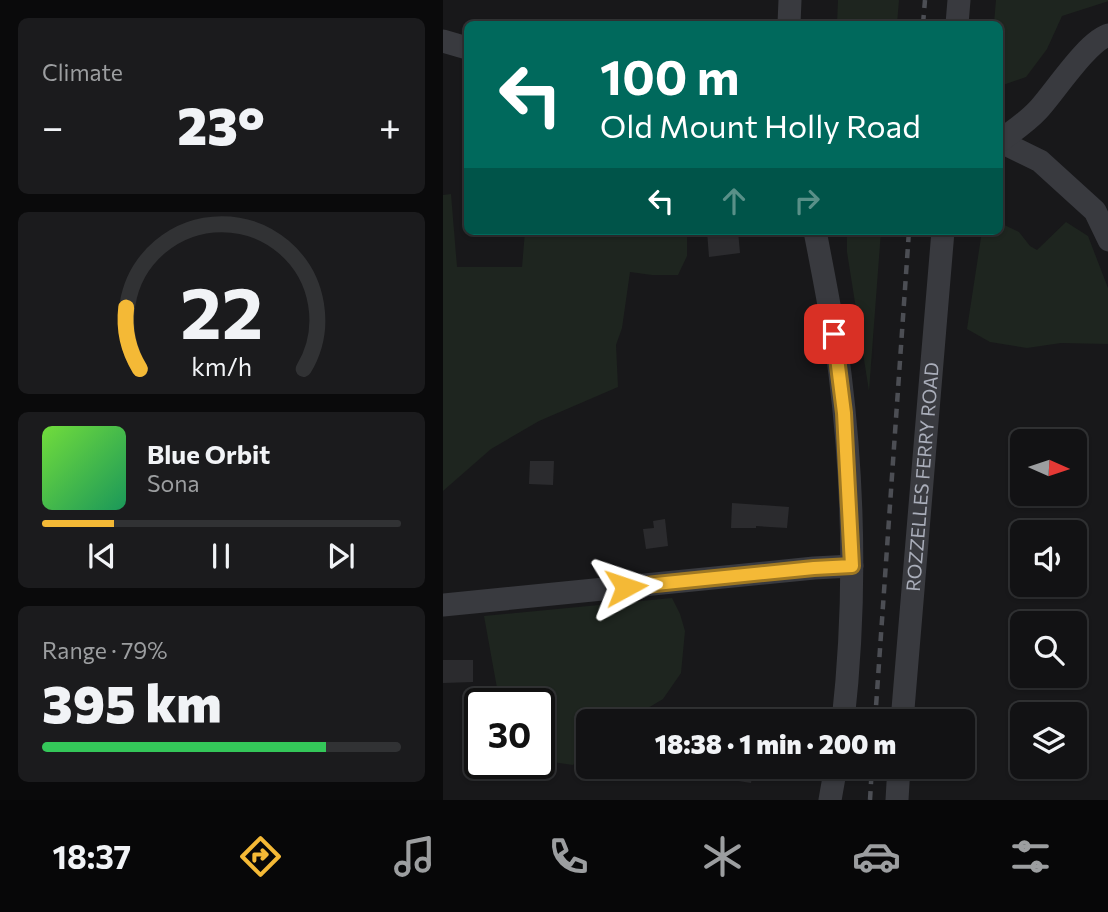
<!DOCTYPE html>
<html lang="en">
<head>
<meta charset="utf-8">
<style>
	:root { --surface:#121214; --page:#1b1b1d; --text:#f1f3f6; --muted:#9c9ea0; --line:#313234; --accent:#f4b936 }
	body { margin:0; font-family:Commissioner,sans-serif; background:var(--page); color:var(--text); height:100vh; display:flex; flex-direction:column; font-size:26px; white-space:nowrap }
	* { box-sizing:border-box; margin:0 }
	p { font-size:23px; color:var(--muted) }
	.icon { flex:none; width:38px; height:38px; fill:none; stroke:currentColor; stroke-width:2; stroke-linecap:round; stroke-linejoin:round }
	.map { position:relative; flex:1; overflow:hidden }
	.details { display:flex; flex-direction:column; gap:18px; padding:18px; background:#0a0a0b; width:443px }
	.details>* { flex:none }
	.banner { position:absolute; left:21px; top:21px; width:539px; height:214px; border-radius:10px; box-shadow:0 2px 5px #0004,0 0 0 2px var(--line); background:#00695c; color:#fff; overflow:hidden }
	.needle { width:46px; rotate:93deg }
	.controls { position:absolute; left:567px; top:429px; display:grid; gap:14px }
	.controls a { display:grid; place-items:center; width:77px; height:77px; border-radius:10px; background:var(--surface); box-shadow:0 2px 5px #0004,0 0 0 2px var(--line); font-size:35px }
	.speed { position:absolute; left:21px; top:688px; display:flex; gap:14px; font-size:35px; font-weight:700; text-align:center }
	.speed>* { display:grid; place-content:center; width:91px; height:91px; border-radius:50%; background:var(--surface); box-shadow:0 2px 5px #0004,0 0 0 2px var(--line); line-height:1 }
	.speed .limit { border:4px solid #111; border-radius:10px; background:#fff; color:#111 }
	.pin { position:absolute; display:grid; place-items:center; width:60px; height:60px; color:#fff; margin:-30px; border-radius:14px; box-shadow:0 4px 10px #0006 }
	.me { position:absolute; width:77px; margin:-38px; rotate:85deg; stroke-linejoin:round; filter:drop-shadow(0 0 5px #0008) }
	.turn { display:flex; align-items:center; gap:24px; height:147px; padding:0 21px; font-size:32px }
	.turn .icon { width:91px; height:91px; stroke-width:2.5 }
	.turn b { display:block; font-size:49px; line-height:60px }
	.lanes { display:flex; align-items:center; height:66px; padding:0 21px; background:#0003; justify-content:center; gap:35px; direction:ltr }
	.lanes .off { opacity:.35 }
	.big { font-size:52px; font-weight:800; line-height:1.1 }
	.details .widget { flex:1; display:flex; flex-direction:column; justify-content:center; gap:10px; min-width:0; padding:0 24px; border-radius:10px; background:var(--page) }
	.details .dial { align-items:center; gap:0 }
	.dial svg { height:182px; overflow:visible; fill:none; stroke:var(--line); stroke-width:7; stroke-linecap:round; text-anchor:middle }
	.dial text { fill:var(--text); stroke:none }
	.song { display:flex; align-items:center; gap:21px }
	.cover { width:84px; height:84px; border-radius:10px; background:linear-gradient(135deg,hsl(100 70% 55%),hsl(150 70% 35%)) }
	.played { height:7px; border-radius:4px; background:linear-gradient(90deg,var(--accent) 20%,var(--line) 20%) }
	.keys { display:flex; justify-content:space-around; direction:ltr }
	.heat { display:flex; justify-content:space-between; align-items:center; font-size:38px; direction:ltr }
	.charge { height:10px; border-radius:5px; background:linear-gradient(90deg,#34c759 79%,var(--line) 0) }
	.trip { position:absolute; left:133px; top:709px; width:399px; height:70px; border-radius:10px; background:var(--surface); box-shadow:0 2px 5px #0004,0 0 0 2px var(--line); font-weight:800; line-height:70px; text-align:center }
	.menu { display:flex; height:112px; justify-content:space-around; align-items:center; background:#070708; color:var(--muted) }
	.menu .icon { width:49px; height:49px }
	.menu .current { color:var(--accent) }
	.menu b { font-size:32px; color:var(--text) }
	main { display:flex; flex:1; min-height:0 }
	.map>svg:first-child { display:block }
</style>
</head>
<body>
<main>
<section class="details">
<div class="widget"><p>Climate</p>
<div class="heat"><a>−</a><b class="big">23°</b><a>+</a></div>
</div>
<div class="widget dial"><svg viewBox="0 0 100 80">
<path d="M14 69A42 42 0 1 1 86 69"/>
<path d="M14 69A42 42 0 0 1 8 42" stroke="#f4b936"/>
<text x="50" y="56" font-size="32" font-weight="700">22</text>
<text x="50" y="72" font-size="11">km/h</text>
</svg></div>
<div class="widget">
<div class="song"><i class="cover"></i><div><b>Blue Orbit</b><p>Sona</p></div></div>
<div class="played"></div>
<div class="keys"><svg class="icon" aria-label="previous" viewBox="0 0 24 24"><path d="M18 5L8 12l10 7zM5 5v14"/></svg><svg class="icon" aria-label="pause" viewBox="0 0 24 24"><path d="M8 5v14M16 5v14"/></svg><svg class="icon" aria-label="next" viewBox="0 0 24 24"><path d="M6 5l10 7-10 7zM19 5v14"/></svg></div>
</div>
<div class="widget"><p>Range · 79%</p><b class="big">395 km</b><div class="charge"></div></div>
</section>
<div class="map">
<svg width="666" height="800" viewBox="0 0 666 800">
	<rect width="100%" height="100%" fill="#18181a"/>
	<g fill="#1e251f">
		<polygon points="395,0 456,0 454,24 394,24"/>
		<polygon points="553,0 665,0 666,1 619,16 604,49 583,77 557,86 556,24 551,24"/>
		<polygon points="8,194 14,267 79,267 82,231 244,231 244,256 235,275 209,275 187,272 179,328 173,345 175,387 96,421 48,449 0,491 0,195"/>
		<polygon points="623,222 645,236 665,288 665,344 618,343 584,348 547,342 524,329 539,231 556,231 557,223 576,232 587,246 594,250"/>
		<polygon points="404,231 438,231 426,391 404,252"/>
		<polygon points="229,598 237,614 242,631 238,673 220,699 183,721 145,721 145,747 130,765 96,760 96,704 50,703 54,688 41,616"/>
	</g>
	<g fill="#2b2b2e">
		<polygon points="264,231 295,231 297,253 266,257"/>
		<polygon points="87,461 111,461 110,485 86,484"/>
		<polygon points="289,503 346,507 344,528 313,526 313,528 288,528"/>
		<polygon points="222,519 225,546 203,549 200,529 211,528 210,521"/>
		<polygon points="0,660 30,660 30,682 0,683"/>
		<polygon points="285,766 311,766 308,783 283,779"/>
	</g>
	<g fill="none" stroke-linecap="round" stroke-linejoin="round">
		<g stroke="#393a3f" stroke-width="23">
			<polyline points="346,24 347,0"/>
			<polyline points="514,24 516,0"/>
			<polyline points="0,41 24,48"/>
			<polyline points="556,141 597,161 652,211 666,240"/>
			<path d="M557 141C570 131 584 122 595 110 611 93 645 40 666 35"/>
			<path d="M372 231C381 278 391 326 397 374 411 488 413 606 400 721"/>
			<polyline points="0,605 371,568 409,566"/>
			<path id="s1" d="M459 721 500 231"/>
			<polyline points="387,800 393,766"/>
			<polyline points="454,800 456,766"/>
		</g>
		<g stroke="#4c4e54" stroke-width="4.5" stroke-dasharray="9 7" stroke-linecap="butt">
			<polyline points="480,24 482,0"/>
			<polyline points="432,721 466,231"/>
			<polyline points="427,800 429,766"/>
		</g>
	</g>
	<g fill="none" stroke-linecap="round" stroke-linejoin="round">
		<defs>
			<polyline id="route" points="183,587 371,568 409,566 401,413 391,334"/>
		</defs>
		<use href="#route" stroke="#9f7823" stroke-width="18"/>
		<use href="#route" stroke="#f4b936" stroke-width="12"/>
	</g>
	<g text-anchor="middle" stroke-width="7" stroke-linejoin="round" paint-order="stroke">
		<g font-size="19" fill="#aaaeba" stroke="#131315">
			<text dy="7" stroke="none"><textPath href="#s1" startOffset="245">ROZZELLES FERRY ROAD</textPath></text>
		</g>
	</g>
</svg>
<div class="controls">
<a><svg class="needle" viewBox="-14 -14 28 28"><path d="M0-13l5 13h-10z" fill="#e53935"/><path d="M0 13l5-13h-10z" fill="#9c9ea0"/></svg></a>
<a><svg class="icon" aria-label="sound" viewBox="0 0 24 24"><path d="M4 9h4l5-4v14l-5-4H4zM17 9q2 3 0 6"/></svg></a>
<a><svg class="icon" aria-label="search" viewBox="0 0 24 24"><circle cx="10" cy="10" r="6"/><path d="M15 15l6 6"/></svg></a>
<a><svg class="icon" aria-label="layers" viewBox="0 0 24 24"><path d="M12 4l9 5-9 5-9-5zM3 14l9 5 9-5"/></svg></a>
</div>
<div class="speed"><div class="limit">30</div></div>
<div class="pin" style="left:391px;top:334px;background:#d93025"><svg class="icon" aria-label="arrive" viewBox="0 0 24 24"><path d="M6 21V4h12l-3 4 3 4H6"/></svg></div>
<svg class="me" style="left:183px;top:587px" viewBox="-20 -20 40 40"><path d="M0-17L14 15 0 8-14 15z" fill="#f4b936" stroke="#fff" stroke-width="4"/></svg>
<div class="trip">18:38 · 1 min · 200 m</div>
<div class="banner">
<div class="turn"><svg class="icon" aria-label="left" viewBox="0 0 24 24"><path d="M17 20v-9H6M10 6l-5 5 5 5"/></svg><div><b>100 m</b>Old Mount Holly Road</div></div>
<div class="lanes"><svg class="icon" aria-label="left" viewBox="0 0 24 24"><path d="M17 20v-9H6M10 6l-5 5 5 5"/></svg><svg class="icon off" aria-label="ahead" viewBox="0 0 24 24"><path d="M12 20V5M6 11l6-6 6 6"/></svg><svg class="icon off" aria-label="right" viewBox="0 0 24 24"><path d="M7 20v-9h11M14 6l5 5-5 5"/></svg></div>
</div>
</div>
</main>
<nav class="menu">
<b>18:37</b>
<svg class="icon current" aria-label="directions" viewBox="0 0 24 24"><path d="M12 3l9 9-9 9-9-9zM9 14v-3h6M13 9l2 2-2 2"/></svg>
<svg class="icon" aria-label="music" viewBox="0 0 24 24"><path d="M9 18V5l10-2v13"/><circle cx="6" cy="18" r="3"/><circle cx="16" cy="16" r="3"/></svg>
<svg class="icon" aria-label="phone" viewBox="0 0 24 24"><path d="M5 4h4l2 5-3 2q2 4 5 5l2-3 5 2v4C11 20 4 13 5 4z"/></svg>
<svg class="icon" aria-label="climate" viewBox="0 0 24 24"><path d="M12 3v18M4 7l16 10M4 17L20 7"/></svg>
<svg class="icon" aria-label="car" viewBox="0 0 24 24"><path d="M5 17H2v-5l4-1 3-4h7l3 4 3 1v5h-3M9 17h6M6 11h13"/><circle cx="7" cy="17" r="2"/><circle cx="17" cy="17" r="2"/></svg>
<svg class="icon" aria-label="filters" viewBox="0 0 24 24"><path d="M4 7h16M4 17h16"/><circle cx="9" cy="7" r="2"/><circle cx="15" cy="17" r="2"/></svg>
</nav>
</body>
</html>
